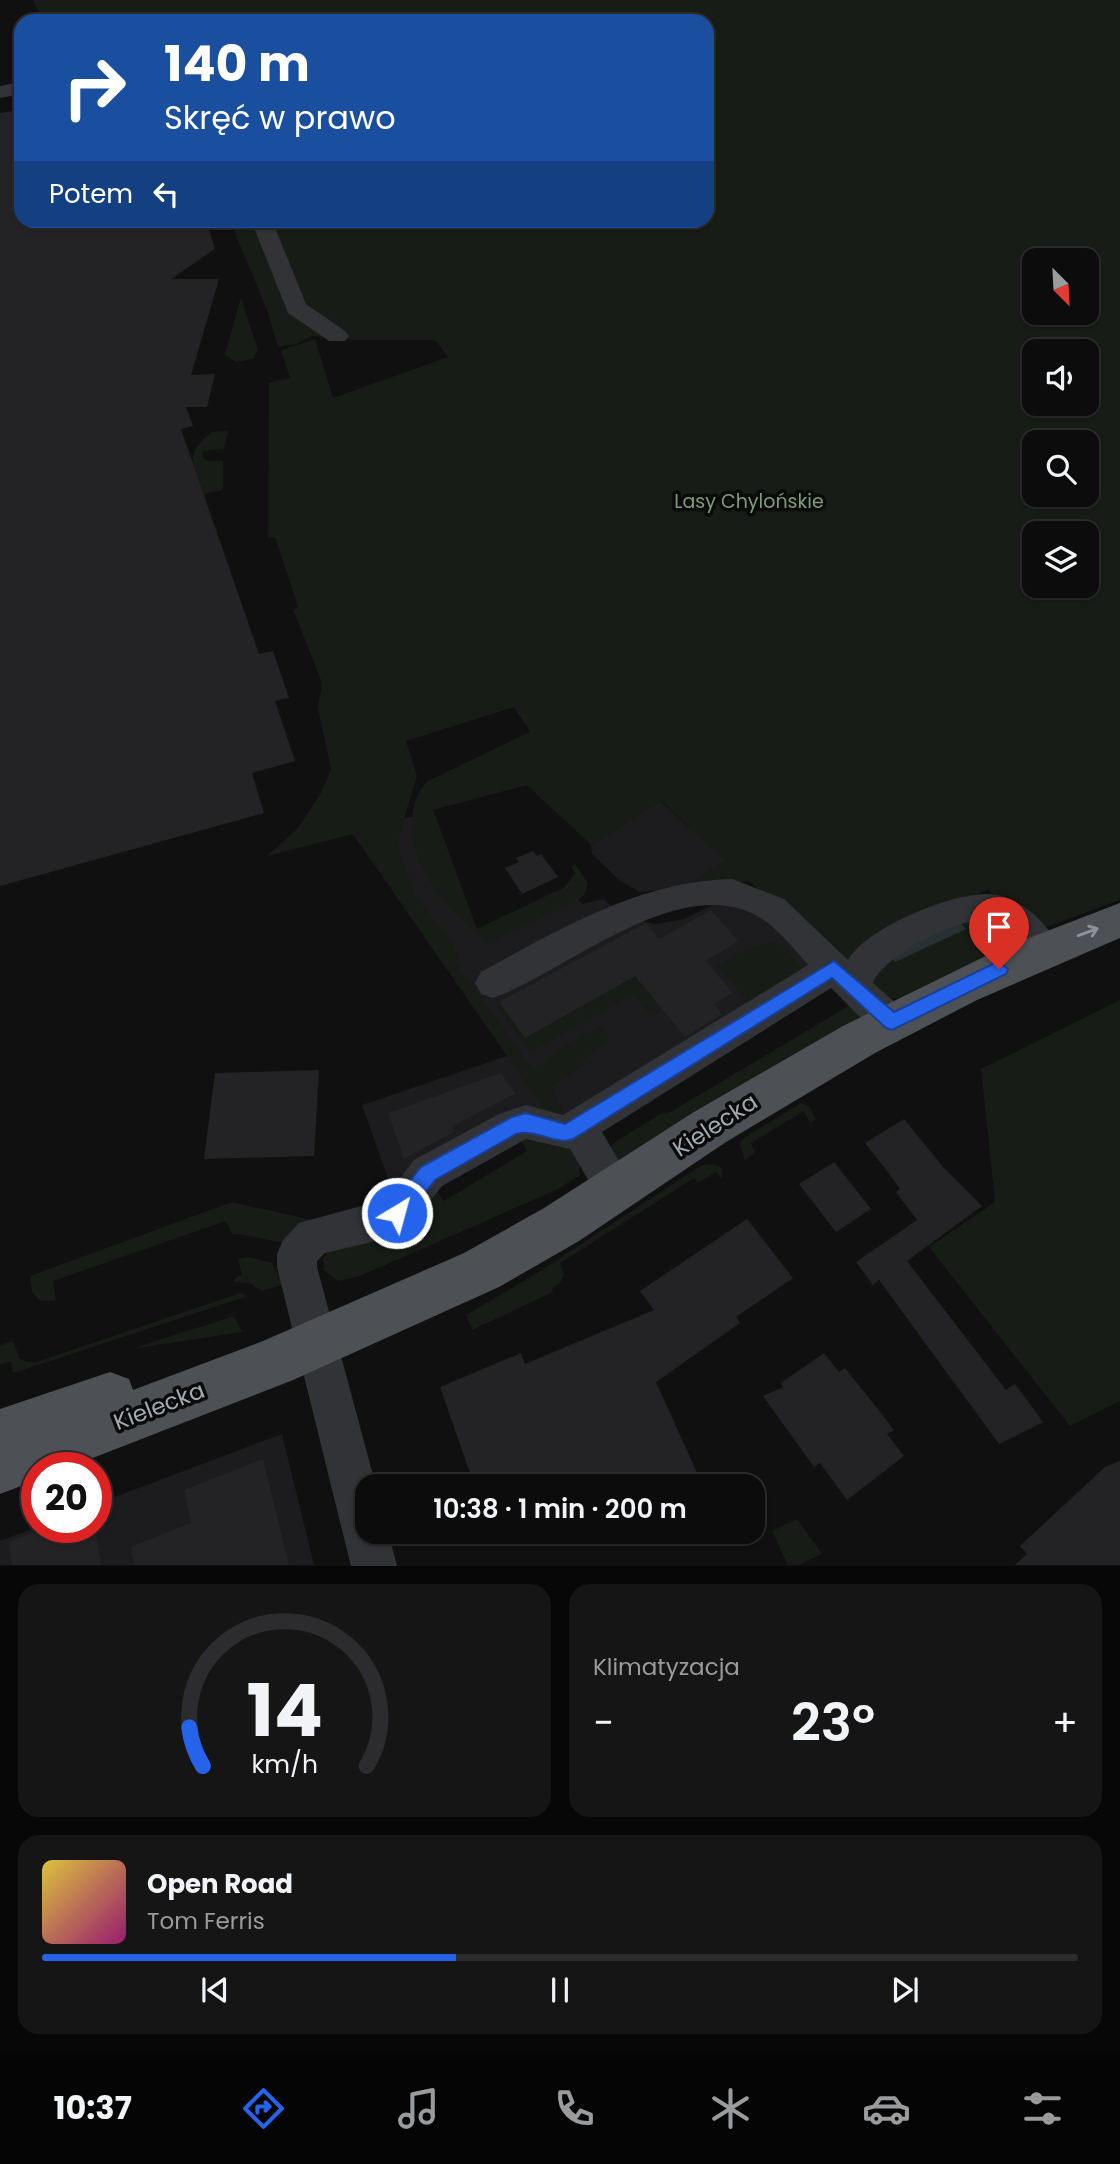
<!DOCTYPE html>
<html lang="pl">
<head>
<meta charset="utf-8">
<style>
	:root { --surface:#0c0c0d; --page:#151516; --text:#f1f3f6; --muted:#9a9b9d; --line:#2c2c2e; --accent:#2563eb }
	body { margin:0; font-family:Poppins,sans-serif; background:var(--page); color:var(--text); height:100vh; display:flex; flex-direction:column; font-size:26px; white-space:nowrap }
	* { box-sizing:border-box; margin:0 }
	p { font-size:23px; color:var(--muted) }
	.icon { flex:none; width:38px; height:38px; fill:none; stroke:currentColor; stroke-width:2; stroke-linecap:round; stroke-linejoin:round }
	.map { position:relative; height:1566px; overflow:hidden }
	.side { display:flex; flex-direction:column; gap:18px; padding:18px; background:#070707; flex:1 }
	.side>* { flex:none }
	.banner { position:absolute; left:14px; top:14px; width:700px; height:214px; border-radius:21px; box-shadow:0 2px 5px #0004,0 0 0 2px var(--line); background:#1a4fa0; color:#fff; overflow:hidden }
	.needle { width:46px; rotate:156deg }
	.buttons { position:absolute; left:1022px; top:248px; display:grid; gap:14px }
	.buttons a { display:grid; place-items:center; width:77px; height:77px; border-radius:14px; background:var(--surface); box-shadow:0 2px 5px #0004,0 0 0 2px var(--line); font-size:35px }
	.speed { position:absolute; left:21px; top:1452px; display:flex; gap:14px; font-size:35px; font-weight:700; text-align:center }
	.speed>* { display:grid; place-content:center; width:91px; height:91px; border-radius:50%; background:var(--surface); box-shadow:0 2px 5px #0004,0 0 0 2px var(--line); line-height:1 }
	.speed .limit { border:10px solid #d22; background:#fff; color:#111 }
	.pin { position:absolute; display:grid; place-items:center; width:60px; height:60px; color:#fff; margin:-72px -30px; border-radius:50% 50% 50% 0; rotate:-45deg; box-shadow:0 0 7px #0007 }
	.pin .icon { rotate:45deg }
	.me { position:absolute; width:77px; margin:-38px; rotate:37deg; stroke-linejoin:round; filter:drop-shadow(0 0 5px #0008) }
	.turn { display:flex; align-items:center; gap:24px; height:147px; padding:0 35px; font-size:32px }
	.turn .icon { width:91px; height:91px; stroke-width:2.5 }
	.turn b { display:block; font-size:49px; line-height:60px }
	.then { display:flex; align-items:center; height:66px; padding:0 35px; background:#0003; gap:14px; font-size:26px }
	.big { font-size:52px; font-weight:600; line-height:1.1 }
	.side .tile { flex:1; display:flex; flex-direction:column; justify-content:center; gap:10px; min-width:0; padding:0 24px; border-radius:21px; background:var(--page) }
	.side .dial { align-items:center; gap:0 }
	.dial svg { height:182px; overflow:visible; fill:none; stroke:var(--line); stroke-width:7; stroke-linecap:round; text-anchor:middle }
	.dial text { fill:var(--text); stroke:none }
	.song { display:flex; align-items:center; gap:21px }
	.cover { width:84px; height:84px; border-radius:10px; background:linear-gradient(135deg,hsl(50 70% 55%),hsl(320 70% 35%)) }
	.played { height:7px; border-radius:4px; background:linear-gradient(90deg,var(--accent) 40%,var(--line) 40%) }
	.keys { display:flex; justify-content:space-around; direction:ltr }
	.heat { display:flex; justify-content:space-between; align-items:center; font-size:38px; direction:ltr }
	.side .tiles { flex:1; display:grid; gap:18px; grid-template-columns:1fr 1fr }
	.tile:last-child { grid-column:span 2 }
	.trip { position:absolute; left:355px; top:1474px; width:410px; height:70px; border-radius:21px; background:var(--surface); box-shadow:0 2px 5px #0004,0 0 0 2px var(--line); font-weight:600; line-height:70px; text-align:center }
	.tabs { display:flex; height:112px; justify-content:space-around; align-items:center; background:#050505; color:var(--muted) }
	.tabs .icon { width:49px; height:49px }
	.tabs .current { color:var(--accent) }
	.tabs b { font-size:32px; color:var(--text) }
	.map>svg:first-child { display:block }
</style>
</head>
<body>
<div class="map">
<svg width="1120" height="1566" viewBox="0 0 1120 1566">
	<rect width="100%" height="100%" fill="#101011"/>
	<g fill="#1c1c1e">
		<polygon points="660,801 726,860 684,888 640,892 620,881 592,854 591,845"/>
		<polygon points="433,810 477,929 565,887 583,904 603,899 626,918 655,924 684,919 719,902 742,901 824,967 553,1122 396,1201 362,1105 507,1056 353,834"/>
		<polygon points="282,1434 314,1565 0,1565 0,1541 37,1527 96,1528 96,1504"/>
	</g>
	<g fill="#171c16" fill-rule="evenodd">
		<path d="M33 0H1120V900L1035 931 988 889 877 941 847 967 749 881 684 888 725 860 661 801 591 845 527 785 433 810 477 929 565 887 575 873 571 867 575 864 588 883 585 894 578 900 488 943C443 910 384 836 426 782L530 732 514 707 406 741 417 776 398 838 400 855 417 899 452 942 458 958 454 961 533 1069 555 1056 553 1053 600 1026 609 1038 581 1061 584 1065 551 1087 571 1129 548 1115 354 834 267 856 298 828 321 793 331 769 318 708 322 683 293 609 298 607 275 537 268 538 269 383 290 378 281 350 315 339 333 398 448 357 436 341 427 340H355L312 336 296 344 278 347 267 310 230 221 707 220V21H43ZM1034 261H1087V313H1034ZM1034 352H1087V404H1034ZM1034 443H1087V495H1034ZM1034 534H1087V586H1034Z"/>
		<polygon points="241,297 258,350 253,359 235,362 225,354"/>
		<path d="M228 431 224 449 204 451 202 457 207 461H223V490L204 494C193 463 183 455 212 432Z"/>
		<polygon points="989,911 1018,938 1012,944 902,998 888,998 869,985 878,957"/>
		<polygon points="771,942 781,945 805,971 749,1009 747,1000 717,966 747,949"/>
		<polygon points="635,976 663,1009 651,1016 633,994 530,1052 495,1004 499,1002 525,1038"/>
		<polygon points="860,999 862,1017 629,1158 617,1161 605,1152 615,1142 662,1113 667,1114"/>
		<polygon points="1120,1000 1120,1401 1070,1426 929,1247 995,1202 981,1069"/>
		<polygon points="801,1103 809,1106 816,1120 810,1123 804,1111 751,1143 755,1153 745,1160 740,1145 742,1139"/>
		<polygon points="518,1134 566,1142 580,1166 579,1176 556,1190 360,1276 338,1281 324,1270 323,1258 329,1251 435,1189 444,1201 527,1151"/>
		<polygon points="713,1164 722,1168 722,1179 716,1172 698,1183 694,1178 560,1263 564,1275 560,1283 552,1288 553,1292 472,1330 466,1315 537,1273 702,1165"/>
		<path d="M232 1202 321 1222C312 1228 302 1237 293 1241 281 1246 250 1233 232 1234L226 1221 53 1281 56 1301H40L32 1292 30 1276Z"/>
		<polygon points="248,1257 272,1263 283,1285 262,1291 250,1283 234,1282 234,1279 242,1275 238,1259"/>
		<polygon points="240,1293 248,1296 13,1373 11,1361 0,1365 0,1345 13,1341 20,1359 34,1363"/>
		<polygon points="234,1316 242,1332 131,1349"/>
		<polygon points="797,1519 822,1554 799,1565 788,1565 772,1531"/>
	</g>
	<polygon fill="#273134" points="955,917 966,929 895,962 885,950"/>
	<g fill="#232325">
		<polygon points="21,110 21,220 206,220 215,249 171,279 219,279 191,375 215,374 207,407 186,407 193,426 181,429 259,654 273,651 289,698 275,701 295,761 252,773 264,813 0,886 0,113"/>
		<polygon points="533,851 537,856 541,854 558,877 522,894 505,868 519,862 516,858"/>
		<polygon points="711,910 738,941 706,961 733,993 714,1004 722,1014 685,1037 635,976 525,1038 499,1002 646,923 659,939"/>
		<polygon points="319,1070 314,1156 204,1159 215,1073"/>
		<polygon points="501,1073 515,1094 452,1126 454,1132 404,1159 388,1113"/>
		<polygon points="904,1119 944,1168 982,1206 907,1261 1006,1390 1015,1384 1043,1422 999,1444 879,1280 873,1285 856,1262 917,1220 896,1192 900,1189 890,1175 865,1143"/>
		<polygon points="834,1162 871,1209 836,1232 799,1184"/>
		<polygon points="747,1219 793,1278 736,1317 740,1323 656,1382 698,1475 686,1481 688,1486 484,1486 479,1473 471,1476 440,1387 521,1353 525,1364 654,1310 640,1291"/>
		<polygon points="824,1353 839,1372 845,1368 881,1413 894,1430 887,1434 904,1456 847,1500 820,1463 814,1467 763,1396 783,1387 781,1383"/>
		<polygon points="263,1459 289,1565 134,1565 131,1547 191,1523 184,1490"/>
		<polygon points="1120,1461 1120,1565 1015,1565 1027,1554 1020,1546 1105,1467"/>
		<polygon points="44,1528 95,1528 101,1565 12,1565 9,1542"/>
	</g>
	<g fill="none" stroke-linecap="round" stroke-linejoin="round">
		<g fill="#313336" fill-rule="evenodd">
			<polygon points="21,82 21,94 0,98 0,86"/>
			<polygon points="251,220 272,220 306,304 345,331 349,336 345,341 329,341 288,313"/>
			<path d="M732 879 784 899 848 960C865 928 962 887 997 895 1025 901 1049 925 1061 950L1056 960C1023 972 1020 931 993 922 964 912 883 956 873 983L905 1011 910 1022 905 1033C876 1043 851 1006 831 988L602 1132 636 1190 630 1203 616 1208 602 1203 570 1149 526 1139 442 1186 411 1226 376 1241 325 1253 317 1261V1267L376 1486H368V1531H388L397 1566H351L277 1267V1254L283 1240 299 1223 383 1200 414 1160 499 1114 526 1105 563 1115 808 965C792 947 773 921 749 912 669 879 564 973 493 998L481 994 475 983 481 972C560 929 640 881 732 879Z"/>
		</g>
		<polygon fill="#4d5155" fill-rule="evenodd" points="1120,903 1120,938 977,1000 875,1053 726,1142 579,1241 499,1287 293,1380 67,1468 37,1468 37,1480 0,1494 0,1409 110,1372 129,1379 133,1390 263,1341 464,1253 544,1208 694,1112 843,1026 998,950"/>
	</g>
	<defs><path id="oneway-shaft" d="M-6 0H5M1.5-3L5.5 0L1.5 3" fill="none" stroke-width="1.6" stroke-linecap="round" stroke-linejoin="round" transform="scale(1.75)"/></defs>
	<use stroke="#8c949b" href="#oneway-shaft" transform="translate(1088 932) rotate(-20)"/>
	<path fill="#2563eb" stroke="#184099" stroke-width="2" d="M834 961 894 1012 993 964 999 962 1008 969 1006 974 892 1030 886 1028 832 978 573 1139C555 1146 536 1128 516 1134L435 1180 405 1219 397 1222 390 1219 387 1213 390 1206 421 1167 512 1117 526 1113 565 1124Z"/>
	<g text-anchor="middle" stroke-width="7" stroke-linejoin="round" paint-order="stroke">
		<g font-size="19" fill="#7e9d78" stroke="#0b0b0c">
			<text x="749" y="508">Lasy Chylońskie</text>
		</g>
		<g font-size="23" fill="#a1aab2" stroke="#0b0b0c">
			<text transform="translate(715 1125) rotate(-33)" y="8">Kielecka</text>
			<text transform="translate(159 1406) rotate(-21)" y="8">Kielecka</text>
		</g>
	</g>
</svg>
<div class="buttons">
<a><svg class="needle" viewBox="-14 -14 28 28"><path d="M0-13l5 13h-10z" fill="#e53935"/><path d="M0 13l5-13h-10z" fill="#9a9b9d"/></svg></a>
<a><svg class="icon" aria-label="sound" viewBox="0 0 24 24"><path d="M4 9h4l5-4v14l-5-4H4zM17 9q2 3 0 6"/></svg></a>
<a><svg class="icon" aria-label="search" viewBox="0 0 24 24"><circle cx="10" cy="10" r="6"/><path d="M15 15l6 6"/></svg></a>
<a><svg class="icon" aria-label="layers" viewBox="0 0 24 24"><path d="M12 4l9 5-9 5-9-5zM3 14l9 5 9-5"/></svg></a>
</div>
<div class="speed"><div class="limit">20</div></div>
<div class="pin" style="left:999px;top:969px;background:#d93025"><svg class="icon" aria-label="arrive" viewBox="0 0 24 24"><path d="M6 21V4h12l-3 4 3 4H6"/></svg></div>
<svg class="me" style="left:397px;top:1213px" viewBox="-20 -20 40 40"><circle r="17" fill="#2563eb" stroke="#fff" stroke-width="3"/><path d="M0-11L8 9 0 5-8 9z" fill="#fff"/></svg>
<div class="trip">10:38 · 1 min · 200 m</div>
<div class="banner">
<div class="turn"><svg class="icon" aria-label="right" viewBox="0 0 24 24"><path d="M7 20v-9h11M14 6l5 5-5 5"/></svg><div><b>140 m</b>Skręć w prawo</div></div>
<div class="then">Potem<svg class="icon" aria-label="left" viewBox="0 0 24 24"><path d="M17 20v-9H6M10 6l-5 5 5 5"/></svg></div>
</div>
</div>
<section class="side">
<div class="tiles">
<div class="tile dial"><svg viewBox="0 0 100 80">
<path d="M14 69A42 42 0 1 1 86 69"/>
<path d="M14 69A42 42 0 0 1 8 52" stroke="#2563eb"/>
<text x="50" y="56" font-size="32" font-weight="700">14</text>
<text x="50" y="72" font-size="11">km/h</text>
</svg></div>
<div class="tile"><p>Klimatyzacja</p>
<div class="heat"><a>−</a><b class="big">23°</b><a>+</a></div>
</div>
<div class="tile">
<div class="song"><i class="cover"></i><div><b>Open Road</b><p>Tom Ferris</p></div></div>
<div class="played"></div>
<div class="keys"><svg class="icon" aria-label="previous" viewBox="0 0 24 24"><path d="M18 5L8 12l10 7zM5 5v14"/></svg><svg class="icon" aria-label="pause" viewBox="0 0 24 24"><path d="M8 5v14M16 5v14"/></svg><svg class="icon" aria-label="next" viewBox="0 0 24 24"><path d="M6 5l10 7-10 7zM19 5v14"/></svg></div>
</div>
</div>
</section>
<nav class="tabs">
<b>10:37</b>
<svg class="icon current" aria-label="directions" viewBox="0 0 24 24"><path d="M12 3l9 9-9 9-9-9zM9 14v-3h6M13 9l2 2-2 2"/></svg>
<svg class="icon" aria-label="music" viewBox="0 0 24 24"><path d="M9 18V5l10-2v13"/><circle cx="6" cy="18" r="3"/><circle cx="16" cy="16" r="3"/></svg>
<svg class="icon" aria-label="phone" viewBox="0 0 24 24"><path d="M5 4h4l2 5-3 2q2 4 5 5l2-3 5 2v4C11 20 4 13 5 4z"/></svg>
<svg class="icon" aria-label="climate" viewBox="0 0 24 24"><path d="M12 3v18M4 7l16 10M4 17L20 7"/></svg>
<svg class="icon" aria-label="car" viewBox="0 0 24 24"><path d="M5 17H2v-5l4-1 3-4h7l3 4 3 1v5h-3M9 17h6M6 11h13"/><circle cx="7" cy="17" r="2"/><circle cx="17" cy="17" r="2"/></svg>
<svg class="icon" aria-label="filters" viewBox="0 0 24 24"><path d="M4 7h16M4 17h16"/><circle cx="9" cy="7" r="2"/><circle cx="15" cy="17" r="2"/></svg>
</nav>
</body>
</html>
